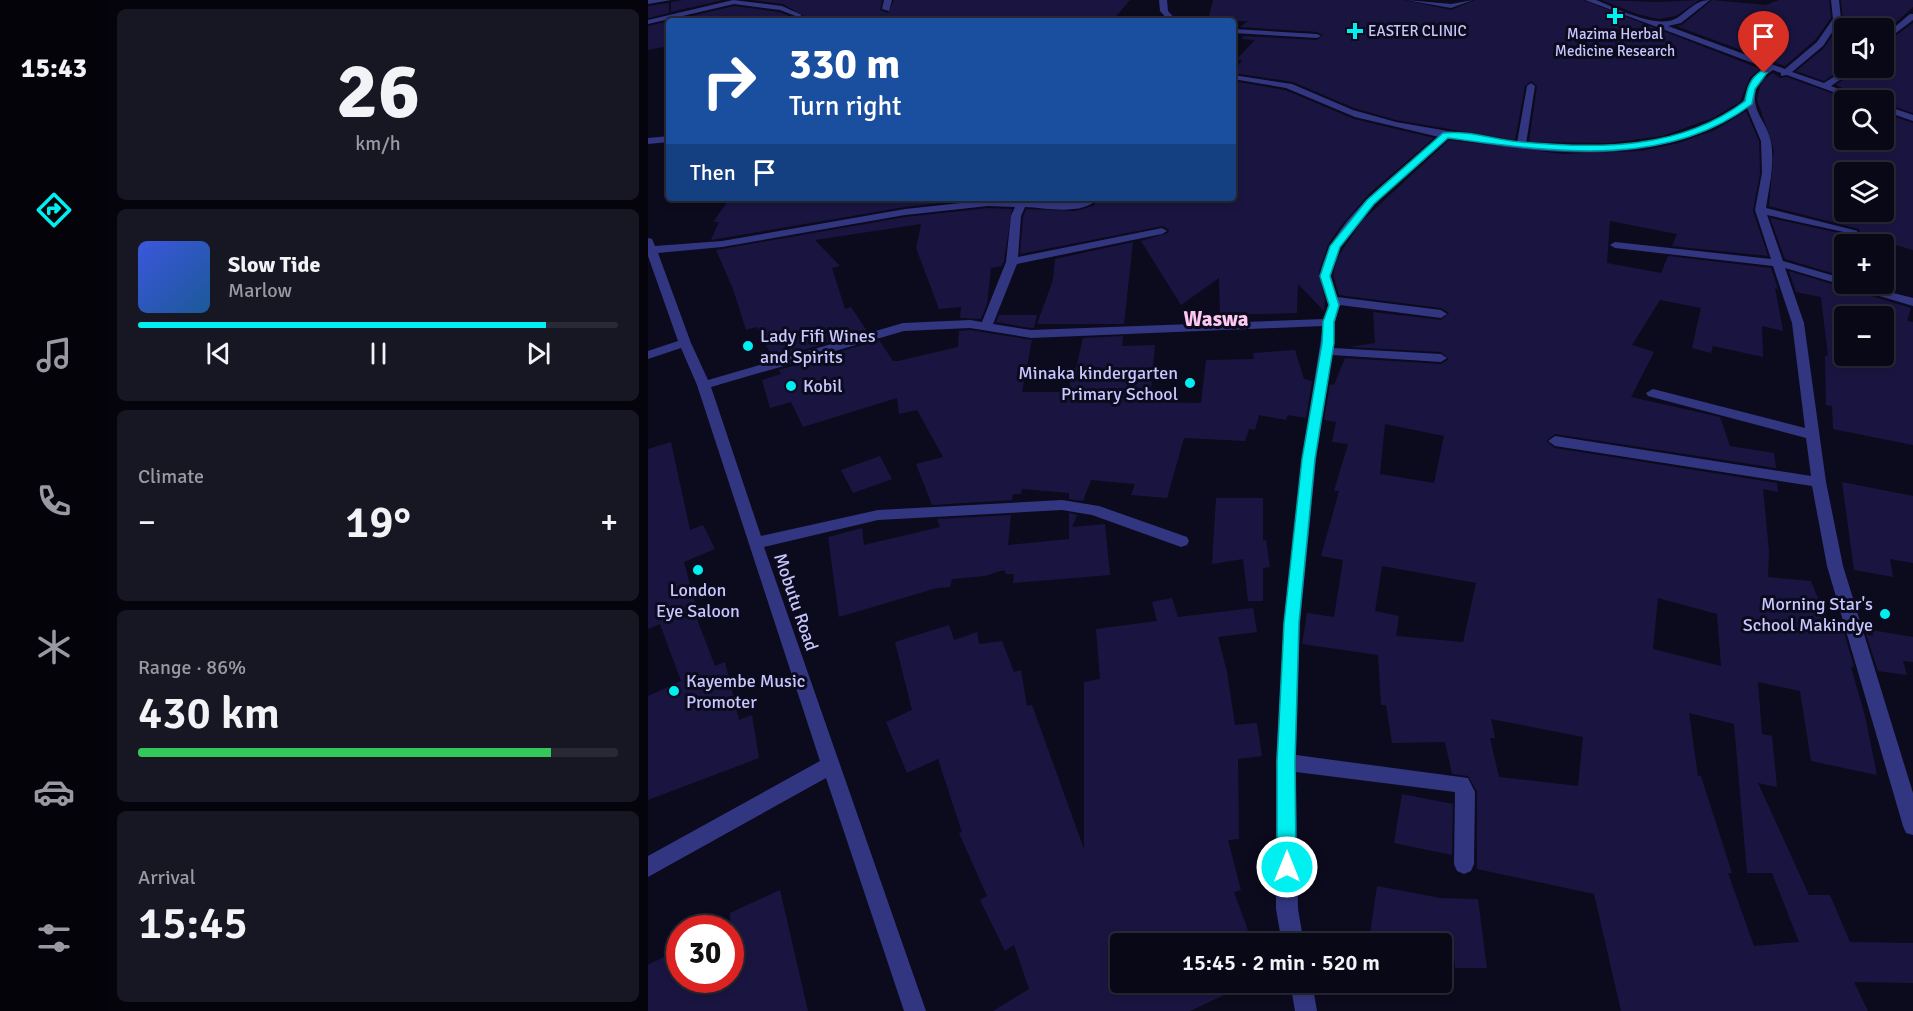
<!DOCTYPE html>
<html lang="en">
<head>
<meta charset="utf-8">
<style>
	:root { --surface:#090816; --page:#171623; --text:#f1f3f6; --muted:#999aa1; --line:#292935; --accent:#00eff1 }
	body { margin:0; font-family:Signika,sans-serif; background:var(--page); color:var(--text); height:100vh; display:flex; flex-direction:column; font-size:22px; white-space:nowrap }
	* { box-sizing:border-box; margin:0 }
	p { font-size:20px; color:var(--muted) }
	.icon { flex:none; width:33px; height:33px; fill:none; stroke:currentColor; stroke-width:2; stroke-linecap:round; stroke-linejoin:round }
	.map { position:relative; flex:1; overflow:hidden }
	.side { display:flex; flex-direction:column; gap:9px; padding:9px; background:#05040c; width:540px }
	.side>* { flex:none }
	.guide { position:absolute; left:18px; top:18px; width:570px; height:183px; border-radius:6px; box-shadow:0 3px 9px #0003,0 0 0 2px var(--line); background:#1a4fa0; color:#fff; overflow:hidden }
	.controls { position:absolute; left:1186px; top:18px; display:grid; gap:12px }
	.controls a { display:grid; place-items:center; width:60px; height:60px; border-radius:6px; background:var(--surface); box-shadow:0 3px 9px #0003,0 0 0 2px var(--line); font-size:30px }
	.speed { position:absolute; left:18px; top:915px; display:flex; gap:12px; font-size:30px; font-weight:700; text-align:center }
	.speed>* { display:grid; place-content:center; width:78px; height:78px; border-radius:50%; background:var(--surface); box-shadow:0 3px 9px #0003,0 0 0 2px var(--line); line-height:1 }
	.speed .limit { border:9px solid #d22; background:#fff; color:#111 }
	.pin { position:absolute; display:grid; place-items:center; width:51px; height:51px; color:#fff; margin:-62px -26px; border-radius:50% 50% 50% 0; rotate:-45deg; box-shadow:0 0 6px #0007 }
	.pin .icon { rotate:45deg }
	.me { position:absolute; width:66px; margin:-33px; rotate:0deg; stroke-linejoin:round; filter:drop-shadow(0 0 4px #0008) }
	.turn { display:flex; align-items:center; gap:21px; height:126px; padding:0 24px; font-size:27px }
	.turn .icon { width:78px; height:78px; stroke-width:2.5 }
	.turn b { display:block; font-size:42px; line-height:51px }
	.then { display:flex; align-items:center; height:57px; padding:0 24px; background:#0003; gap:12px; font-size:22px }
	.big { font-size:45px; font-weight:600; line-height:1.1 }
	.side .card { flex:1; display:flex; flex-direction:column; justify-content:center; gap:9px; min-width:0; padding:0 21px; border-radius:9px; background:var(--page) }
	.side .dial { align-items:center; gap:0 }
	.dial b { font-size:78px; line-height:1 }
	.song { display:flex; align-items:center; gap:18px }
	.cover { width:72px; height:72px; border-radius:9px; background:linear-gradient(135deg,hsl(230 70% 55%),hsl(210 70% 35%)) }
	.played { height:6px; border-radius:3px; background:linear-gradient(90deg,var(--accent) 85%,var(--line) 85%) }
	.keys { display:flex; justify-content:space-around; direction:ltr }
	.heat { display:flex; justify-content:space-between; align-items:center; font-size:33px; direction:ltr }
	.charge { height:9px; border-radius:4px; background:linear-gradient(90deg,#34c759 86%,var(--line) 0) }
	.trip { position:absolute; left:462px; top:933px; width:342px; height:60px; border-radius:6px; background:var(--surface); box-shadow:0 3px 9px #0003,0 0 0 2px var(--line); font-weight:600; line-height:60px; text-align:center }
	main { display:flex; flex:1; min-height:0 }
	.tab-bar { display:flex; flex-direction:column; width:108px; justify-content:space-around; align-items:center; background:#040309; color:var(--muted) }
	.tab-bar .icon { width:42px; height:42px }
	.tab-bar .on { color:var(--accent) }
	.tab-bar b { font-size:27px; color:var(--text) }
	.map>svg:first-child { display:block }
</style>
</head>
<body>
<main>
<nav class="tab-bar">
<b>15:43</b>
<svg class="icon on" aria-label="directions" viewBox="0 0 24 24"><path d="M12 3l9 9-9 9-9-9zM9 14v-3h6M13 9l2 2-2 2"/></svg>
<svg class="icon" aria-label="music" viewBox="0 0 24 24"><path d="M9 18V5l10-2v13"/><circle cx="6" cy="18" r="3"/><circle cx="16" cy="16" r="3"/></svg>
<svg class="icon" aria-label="phone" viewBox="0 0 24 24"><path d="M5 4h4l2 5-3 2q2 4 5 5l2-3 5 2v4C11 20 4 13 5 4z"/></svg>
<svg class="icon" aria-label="climate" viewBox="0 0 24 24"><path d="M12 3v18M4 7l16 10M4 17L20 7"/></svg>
<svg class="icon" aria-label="car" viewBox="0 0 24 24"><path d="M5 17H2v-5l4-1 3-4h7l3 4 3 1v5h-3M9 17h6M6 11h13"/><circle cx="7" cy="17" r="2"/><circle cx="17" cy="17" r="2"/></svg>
<svg class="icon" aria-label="filters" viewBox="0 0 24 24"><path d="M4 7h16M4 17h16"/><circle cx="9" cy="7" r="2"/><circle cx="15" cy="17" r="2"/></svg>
</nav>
<section class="side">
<div class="card dial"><b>26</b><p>km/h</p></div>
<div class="card">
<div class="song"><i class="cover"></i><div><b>Slow Tide</b><p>Marlow</p></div></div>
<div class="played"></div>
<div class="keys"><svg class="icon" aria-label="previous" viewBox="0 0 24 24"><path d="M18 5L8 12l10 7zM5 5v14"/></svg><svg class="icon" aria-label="pause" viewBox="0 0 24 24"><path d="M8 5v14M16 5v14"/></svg><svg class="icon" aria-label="next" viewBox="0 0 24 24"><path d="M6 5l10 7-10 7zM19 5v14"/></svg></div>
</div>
<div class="card"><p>Climate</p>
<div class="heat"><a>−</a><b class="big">19°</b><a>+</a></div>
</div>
<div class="card"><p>Range · 86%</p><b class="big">430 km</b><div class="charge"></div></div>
<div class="card"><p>Arrival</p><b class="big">15:45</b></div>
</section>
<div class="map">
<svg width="1265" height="1011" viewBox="0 0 1265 1011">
	<rect width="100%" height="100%" fill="#0c0a1d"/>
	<g fill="#1a1540" fill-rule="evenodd">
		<polygon points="35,0 75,0 23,12 23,2"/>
		<polygon points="104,0 234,0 232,10 240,13 246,0 482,0 464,21 23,21 86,6 131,12 149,19 156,16 135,4"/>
		<polygon points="565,0 756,0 803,10 827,0 935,0 1113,69 1102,77 1092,102 1065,118 1014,136 961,143 881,142 889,86 883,81 877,86 867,140 748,120 706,108 645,82 585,73 594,60 589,59 607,40 593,39 596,36 669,40 675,35 669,32 592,27 600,21 560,21"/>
		<polygon points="954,0 1010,2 1051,0 1028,16 1011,19 989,14"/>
		<polygon points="1064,0 1118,5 1131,0 1181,0 1183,18 1167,40 1137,66 1028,26 1034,25"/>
		<polygon points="1193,0 1265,0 1265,7 1236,33 1236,28 1197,28 1197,67 1176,81 1148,71 1176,48 1195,20"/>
		<polygon points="21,3 21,13 0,18 0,6"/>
		<polygon points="21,21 21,46 0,50 0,26"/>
		<polygon points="1265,23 1265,113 1236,103 1236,100 1220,100 1188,85 1211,68 1236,68 1236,44"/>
		<path d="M1125 73 1132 78 1139 77 1202 100H1197V140H1236V113L1265 123V250L1213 235 1205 244H1197V277L1137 259 1122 218 1205 236 1212 232 1211 229 1121 206 1126 150 1109 99 1114 80ZM1197 172H1236V212H1197Z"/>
		<polygon points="585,81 637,90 706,119 786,138 722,193 692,227 680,245 671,271 677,300 676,311 650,284 649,313 572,315 571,278 533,305 493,241 520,233 521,230 515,226 372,254 375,217 378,209 427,211 445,206 452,198 585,198"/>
		<path d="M1098 111 1111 141 1112 173 1105 211 1120 256 1024 246 1029 234 962 221 959 263 1013 273 1020 256 1123 268 1130 289 1127 288 1135 331 1114 326 1115 357 1065 346 1063 353 1044 348 1053 308 1012 300 984 345 1006 352 983 397 1072 417 1082 446 1126 453 1128 468 907 434 898 441 907 448 1129 483 1130 492 1115 489 1121 551 1120 577 1163 581 1181 626 1195 629 1206 667H1203L1217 716 1229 775 1163 761 1152 691 1110 682 1114 734 1124 736 1129 787 1110 783 1161 895H1182L1202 942 1265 943V983L1206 982 1220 1011H973L946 894 829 869V791L820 776 804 774 797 742 744 743 738 705H733L730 655 654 644 659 613 686 617 695 560 673 556 691 491H686L700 444 684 442 688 422 676 420 682 384 686 385 697 358 793 364 801 359 793 352 701 347 727 343 725 312 793 320 801 313 793 308 691 295 685 275 689 258 714 221 801 140 915 154 993 151 1031 143 1067 130ZM737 424 796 436 786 483 732 474ZM734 566 828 583 815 642 748 636 751 616 727 611ZM1010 598 1069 614 1073 666 1005 649ZM1041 713 1086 724 1099 873H1124L1151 942 1106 946 1080 873H1084L1053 776H1050ZM843 719 935 737 930 786 851 777 842 738H847Z"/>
		<polygon points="82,198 338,198 257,207 63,240 71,222 65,222"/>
		<polygon points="340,208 364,209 356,261 354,266 343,268 339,304 333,319 312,318 313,307 291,309 268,248 273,224 167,240 192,266 184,268 197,309 203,307 219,331 125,359 109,327 98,330 85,289 68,250 257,217"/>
		<polygon points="485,242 476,324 389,324 405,280 407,259"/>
		<path d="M1141 271 1263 308 1259 321 1265 322V445L1185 429 1184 406 1178 405 1177 356H1180L1173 297 1148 292ZM1197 316H1236V356H1197Z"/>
		<polygon points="351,315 389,315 386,328 383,328 348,322"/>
		<polygon points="322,330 384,340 374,392 421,392 423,368 428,368 435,338 475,336 474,346 507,345 502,402 553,403 558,360 606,359 605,353 647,350 656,379 664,381 658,418 640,415 638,420 611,415 607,430 601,429 597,441 536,438 519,498 483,495 487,484 443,480 435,501 421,499 421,493 374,489 373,494 365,494 364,500 284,505 268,464 295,457 269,410 251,414 249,398 155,427 143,402 122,408 114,380 133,374 131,370 231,340 245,361 250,361 310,347 311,331"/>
		<polygon points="23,442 42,530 55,525 67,549 36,562 50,613 47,614 67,666 77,662 91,720 104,715 111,758 0,800 0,696 33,681 12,624 0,629 0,449"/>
		<polygon points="232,456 244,479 205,493 193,470"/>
		<polygon points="1194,482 1265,496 1265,563 1242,559 1245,577 1206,570"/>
		<polygon points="568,498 615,498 615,541 618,540 622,567 615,568 615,601 600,601 595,559 564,564"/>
		<polygon points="421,513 429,515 424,527 457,524 462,575 365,583 366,574 358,574 356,570 337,576 304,579 302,587 289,588 191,617 180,537 214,528 216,545 292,527 289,519 363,515 360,545 421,539"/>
		<polygon points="524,598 530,617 605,608 609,632 570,637 579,672 587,725 609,723 614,756 590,759 591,839 580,840 593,890 586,892 605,944 472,944 472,982 604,982 542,1011 345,1011 381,989 366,945 357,951 332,900 339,896 311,833 314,832 290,759 259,773 238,722 264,710 247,642 301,625 306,640 329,632 331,644 354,641 366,672 373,670 379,706 384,705 436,849 436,682 452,679 448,629 509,621 504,602"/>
		<polygon points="1224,630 1265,637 1265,662 1255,661 1259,675 1230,671 1218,634 1225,636"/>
		<polygon points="754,794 805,804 804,855 746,843"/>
		<polygon points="729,886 792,898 830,899 839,968 807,968 805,944 734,944 721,941"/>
		<polygon points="132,890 160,1011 0,1011 0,965 24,953 31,980 82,980 82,913"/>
	</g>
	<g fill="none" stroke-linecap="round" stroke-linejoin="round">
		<g fill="#323680" fill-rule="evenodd">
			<polygon points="0,0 23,0 0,4"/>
			<polygon points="85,0 134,6 154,15 150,17 132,10 86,4 0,24 0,20"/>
			<polygon points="236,0 244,0 241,11 234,9"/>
			<polygon points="511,0 519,0 520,11 529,21 521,21 512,11"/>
			<polygon points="758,0 803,4 825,0 803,8"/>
			<path d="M937 0H948C968 8 1009 30 1029 18 1040 11 1048 0 1062 0L1033 23 1020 26 1137 69 1169 42 1185 19 1183 0H1191L1193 19 1175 46 1144 72 1176 83 1200 68H1209L1183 86 1218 100H1207L1139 75 1133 76V73L1125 70 1112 79C1098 111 1117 115 1123 142 1127 164 1121 187 1118 208L1210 231 1205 234 1119 215 1135 261 1197 279V284H1210L1265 298V306L1137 268 1156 323 1178 482 1195 566 1265 793V835L1258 833 1255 826 1179 566 1164 486 907 446 900 441 907 436 1163 476 1158 438 1000 396 998 393 1005 389 1157 428 1144 323 1125 266 967 248 962 245 967 242 1123 259 1107 210 1114 173 1113 141 1099 108C1014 169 897 155 800 138 768 167 685 231 683 275 683 282 687 291 689 297L793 310 799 314 793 318 692 305 687 322 685 348 793 354 799 358 793 362 684 355 668 459 652 623 648 755 820 778 827 792 826 864 823 871 816 874 809 871 806 864 807 792 648 772 650 909 656 944H634L628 909V762L636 623 654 459 675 326 383 338 322 328 256 331 63 387 113 536 230 510 414 500 451 506 539 537 541 541 539 545 533 547 444 515 414 510 230 520 116 547 278 1011H256L178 778 0 877V856L172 761 49 385 33 348 0 359V351L30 341 0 256V238L4 239 7 246 74 241 257 209 340 200 432 202 439 198H450C436 216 398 208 377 207L373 216 370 257 514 228 519 231 514 234 369 264 345 324 383 330 676 319C677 315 680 309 680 305 680 291 669 281 674 266 692 211 750 174 791 137L707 117 638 88 585 79V75L644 84 705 110 748 122 869 143 879 86 883 83 887 86 878 144C951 148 1028 150 1090 106 1100 99 1097 88 1104 78 1107 74 1114 71 1118 68ZM340 206 367 207 363 216 358 262 334 322 322 320 255 323 60 380 43 343 10 253 74 247 257 215Z"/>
			<polygon points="1262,14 1265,14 1265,20 1236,42 1236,36"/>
			<polygon points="585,29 669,34 673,36 669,38 585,33"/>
			<polygon points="1236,105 1265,115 1265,121 1236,111"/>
			<polygon points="21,136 21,142 0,144 0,138"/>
			<polygon points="642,982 664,982 669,1011 647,1011"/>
		</g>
	</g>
	<path fill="#00eff1" stroke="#009b9d" stroke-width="1.5" d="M1113 71 1119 73 1107 89 1104 104C1017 170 901 151 800 138L726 204 692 247 682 276 691 305 686 322V343L667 459 651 623 647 762 648 867 645 874 639 876 632 874 629 867V762L636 623 654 459 674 343 675 322 681 305 672 276 682 246 719 200 795 133C820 130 848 140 873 142 950 149 1032 150 1097 101 1099 88 1102 79 1113 71Z"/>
	<g fill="#00eff1" stroke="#0c0a1d" stroke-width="2">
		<path d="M964 7h6v6h6v6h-6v6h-6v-6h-6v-6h6z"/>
		<path d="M704 22h6v6h6v6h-6v6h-6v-6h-6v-6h6z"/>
		<circle cx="100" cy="346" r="6"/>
		<circle cx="542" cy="383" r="6"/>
		<circle cx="143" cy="386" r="6"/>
		<circle cx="50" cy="570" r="6"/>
		<circle cx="1237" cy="614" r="6"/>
		<circle cx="26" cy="691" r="6"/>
	</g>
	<g text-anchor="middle" stroke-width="6" stroke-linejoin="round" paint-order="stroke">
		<g font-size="15" fill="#c8c6ff" stroke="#0c0a1d" text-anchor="start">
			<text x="720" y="36">EASTER CLINIC</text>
			<text x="967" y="39" text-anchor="middle">Mazima Herbal<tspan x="967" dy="17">Medicine Research</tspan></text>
		</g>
		<g font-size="18" fill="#c8c6ff" stroke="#0c0a1d" text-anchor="start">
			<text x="112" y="342">Lady Fifi Wines<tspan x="112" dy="21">and Spirits</tspan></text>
			<text x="530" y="379" text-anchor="end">Minaka kindergarten<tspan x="530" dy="21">Primary School</tspan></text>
			<text x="155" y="392">Kobil</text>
			<text x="50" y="596" text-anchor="middle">London<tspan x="50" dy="21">Eye Saloon</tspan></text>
			<text x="1225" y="610" text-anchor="end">Morning Star's<tspan x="1225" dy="21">School Makindye</tspan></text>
			<text x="38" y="687">Kayembe Music<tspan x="38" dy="21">Promoter</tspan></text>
		</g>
		<g font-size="18" fill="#c8c6ff" stroke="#0c0a1d">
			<text transform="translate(148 602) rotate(71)" y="6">Mobutu Road</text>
		</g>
		<g font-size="21" font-weight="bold" fill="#ffc8f0" stroke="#0c0a1d">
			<text x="568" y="326">Waswa</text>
		</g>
	</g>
</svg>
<div class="controls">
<a><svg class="icon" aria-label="sound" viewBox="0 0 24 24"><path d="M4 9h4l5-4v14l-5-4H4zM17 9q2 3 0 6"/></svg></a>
<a><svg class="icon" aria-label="search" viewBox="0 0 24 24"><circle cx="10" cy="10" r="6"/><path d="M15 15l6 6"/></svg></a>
<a><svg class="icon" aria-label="layers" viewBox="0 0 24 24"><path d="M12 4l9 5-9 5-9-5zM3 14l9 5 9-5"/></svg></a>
<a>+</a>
<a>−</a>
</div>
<div class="speed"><div class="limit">30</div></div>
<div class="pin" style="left:1116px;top:73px;background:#d93025"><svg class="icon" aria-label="arrive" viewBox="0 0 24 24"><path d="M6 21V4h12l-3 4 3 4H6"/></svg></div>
<svg class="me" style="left:639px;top:867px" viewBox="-20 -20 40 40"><circle r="17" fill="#00eff1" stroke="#fff" stroke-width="3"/><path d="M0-11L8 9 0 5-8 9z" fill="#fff"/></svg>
<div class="trip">15:45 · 2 min · 520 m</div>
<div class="guide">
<div class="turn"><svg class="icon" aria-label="right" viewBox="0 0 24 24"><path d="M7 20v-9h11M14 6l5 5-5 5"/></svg><div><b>330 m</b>Turn right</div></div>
<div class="then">Then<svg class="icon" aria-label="arrive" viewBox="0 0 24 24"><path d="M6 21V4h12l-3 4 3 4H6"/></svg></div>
</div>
</div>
</main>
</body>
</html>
